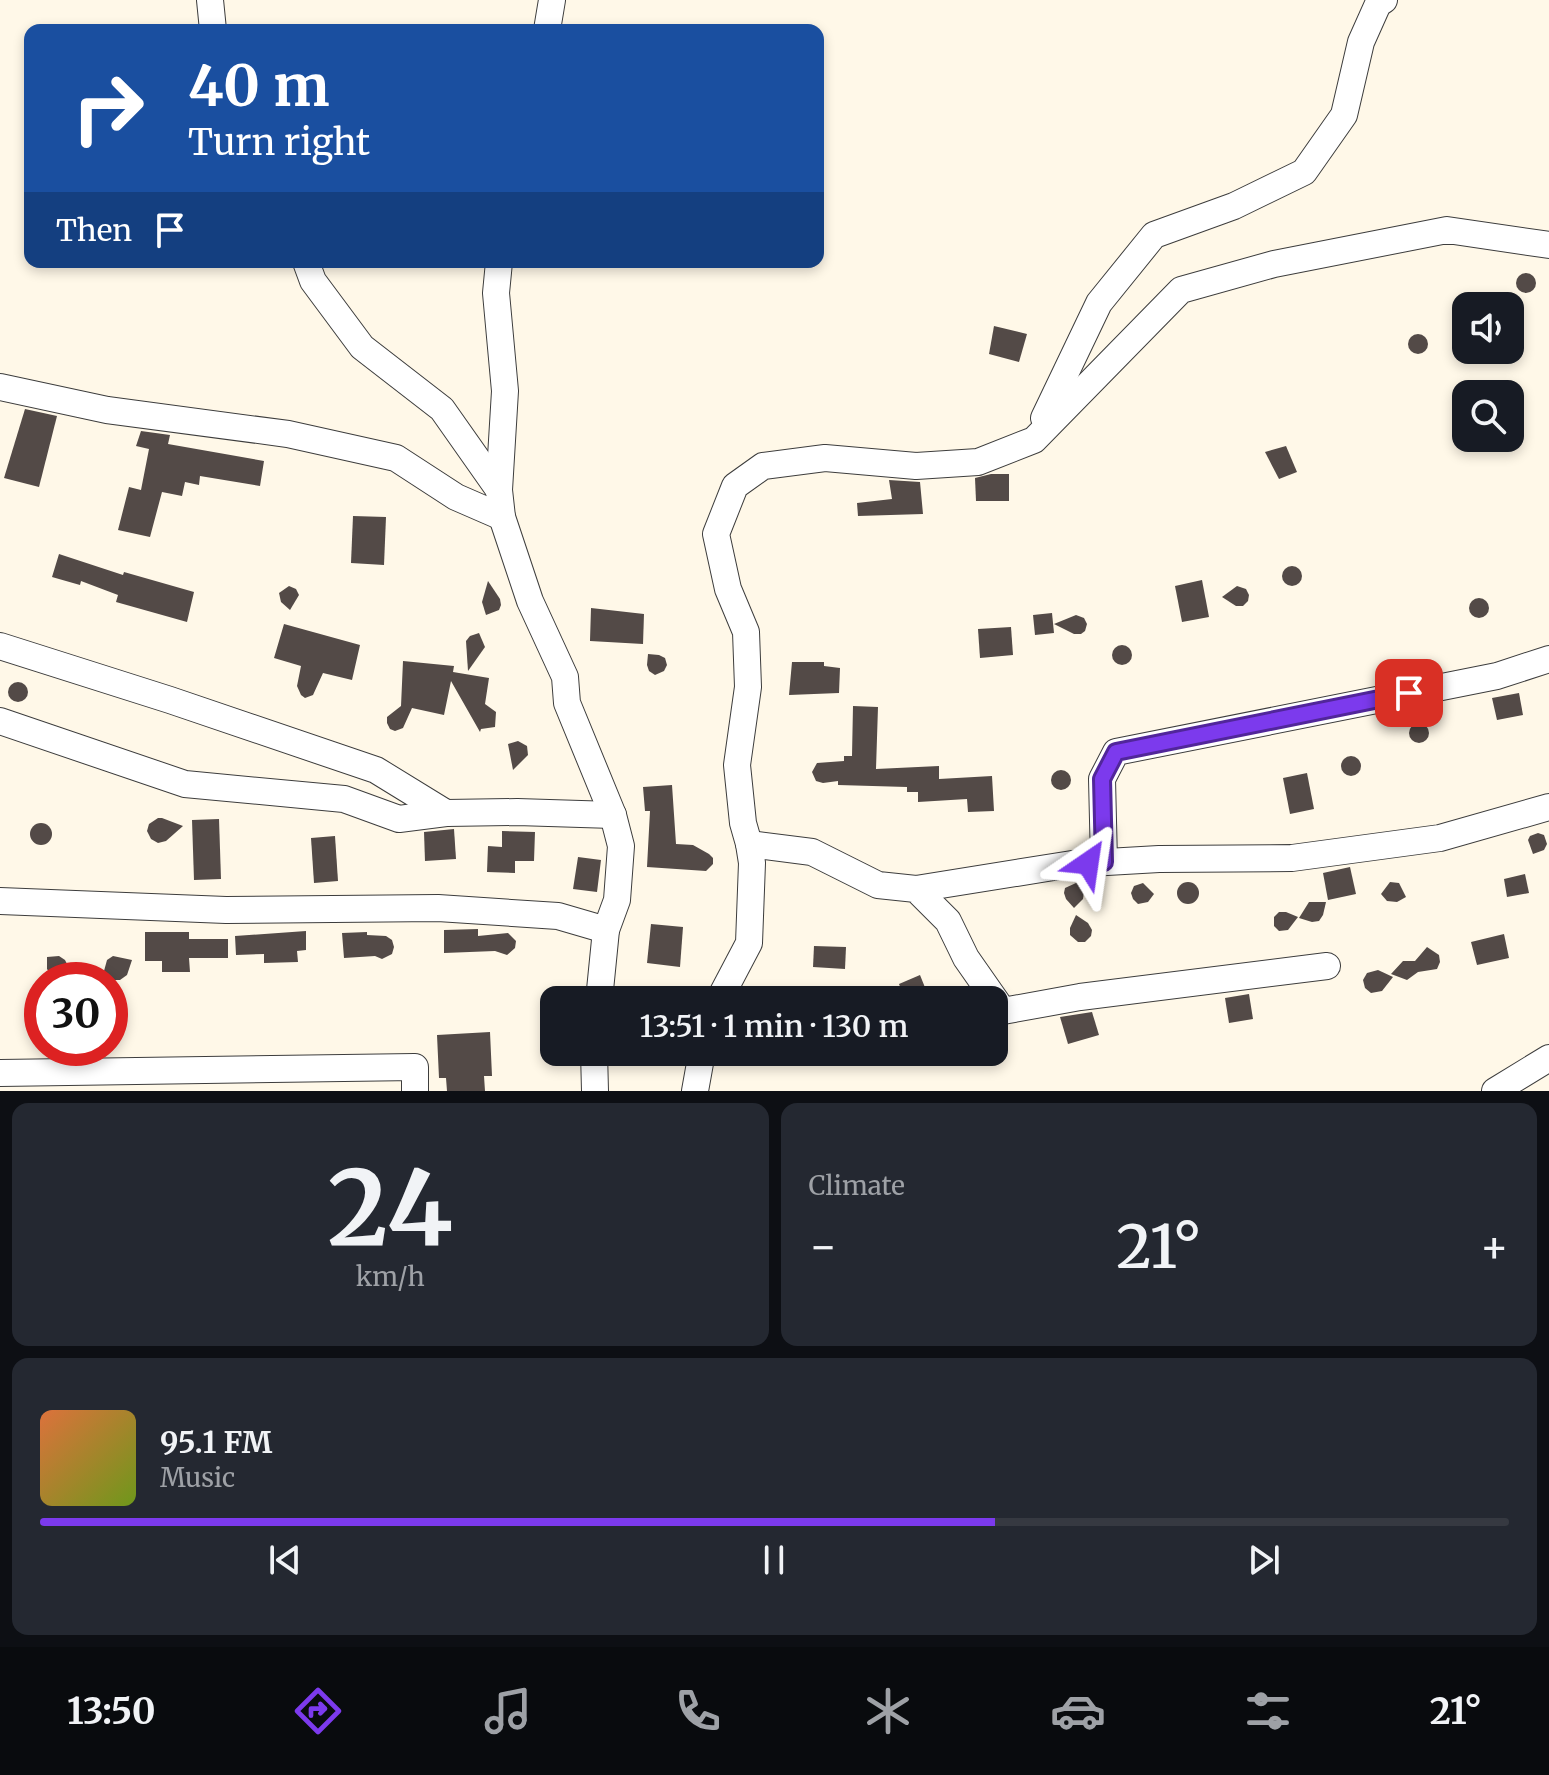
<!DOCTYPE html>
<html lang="en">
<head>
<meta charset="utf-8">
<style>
	:root { --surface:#171b24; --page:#242831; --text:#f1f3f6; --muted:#9ea1a6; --line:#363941; --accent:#7c3aed }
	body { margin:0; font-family:Merriweather,serif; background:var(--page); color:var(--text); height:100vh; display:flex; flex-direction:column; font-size:30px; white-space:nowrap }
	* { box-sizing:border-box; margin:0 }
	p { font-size:26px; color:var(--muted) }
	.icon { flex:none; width:44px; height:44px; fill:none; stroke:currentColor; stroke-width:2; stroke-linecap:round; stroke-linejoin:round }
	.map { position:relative; height:1091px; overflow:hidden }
	.details { display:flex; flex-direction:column; gap:12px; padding:12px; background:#0d0f14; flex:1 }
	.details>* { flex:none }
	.banner { position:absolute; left:24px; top:24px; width:800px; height:244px; border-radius:16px; box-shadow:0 4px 12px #0003; background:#1a4fa0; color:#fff; overflow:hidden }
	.tools { position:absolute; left:1452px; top:292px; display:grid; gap:16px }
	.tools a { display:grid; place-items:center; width:72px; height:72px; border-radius:16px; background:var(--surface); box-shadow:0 4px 12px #0003; font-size:40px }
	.speed { position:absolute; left:24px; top:962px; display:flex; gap:16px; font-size:40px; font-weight:700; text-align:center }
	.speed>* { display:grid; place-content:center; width:104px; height:104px; border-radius:50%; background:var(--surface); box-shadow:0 4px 12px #0003; line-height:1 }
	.speed .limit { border:12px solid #d22; background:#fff; color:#111 }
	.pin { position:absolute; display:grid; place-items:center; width:68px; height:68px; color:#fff; margin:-34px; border-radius:16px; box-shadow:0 4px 12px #0006 }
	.me { position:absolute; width:88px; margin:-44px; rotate:32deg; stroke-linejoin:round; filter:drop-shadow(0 0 6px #0008) }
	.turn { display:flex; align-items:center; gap:28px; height:168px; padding:0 32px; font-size:36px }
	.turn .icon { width:104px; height:104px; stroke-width:2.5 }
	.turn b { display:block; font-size:56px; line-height:68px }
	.then { display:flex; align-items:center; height:76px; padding:0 32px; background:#0003; gap:16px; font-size:30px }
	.big { font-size:60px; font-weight:600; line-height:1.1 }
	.details .tile { flex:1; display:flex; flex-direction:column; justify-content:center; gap:12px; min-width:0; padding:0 28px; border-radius:16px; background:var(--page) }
	.details .dial { align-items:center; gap:0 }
	.dial b { font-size:104px; line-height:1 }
	.song { display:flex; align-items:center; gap:24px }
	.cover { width:96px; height:96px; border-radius:12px; background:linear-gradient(135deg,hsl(20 70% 55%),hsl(80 70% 35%)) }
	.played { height:8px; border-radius:4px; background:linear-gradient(90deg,var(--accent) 65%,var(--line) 65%) }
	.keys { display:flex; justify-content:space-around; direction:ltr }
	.heat { display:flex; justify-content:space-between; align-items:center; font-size:44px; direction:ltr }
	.details .tiles { flex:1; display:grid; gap:12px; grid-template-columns:1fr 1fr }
	.tile:last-child { grid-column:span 2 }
	.trip { position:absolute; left:540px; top:986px; width:468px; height:80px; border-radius:16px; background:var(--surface); box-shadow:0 4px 12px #0003; font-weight:600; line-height:80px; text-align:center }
	.menu { display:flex; height:128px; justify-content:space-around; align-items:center; background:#090b0e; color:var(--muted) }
	.menu .icon { width:56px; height:56px }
	.menu .on { color:var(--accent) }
	.menu b { font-size:36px; color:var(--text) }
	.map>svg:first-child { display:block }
</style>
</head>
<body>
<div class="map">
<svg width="1549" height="1091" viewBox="0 0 1549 1091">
	<rect width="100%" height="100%" fill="#fff8e8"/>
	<g fill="#534a47">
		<circle cx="1526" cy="283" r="10"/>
		<polygon points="994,326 1027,334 1019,362 989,354"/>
		<circle cx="1418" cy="344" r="10"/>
		<polygon points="25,409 57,416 39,487 4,478"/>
		<polygon points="141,431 170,435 168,444 264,461 260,486 200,476 199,485 185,482 182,496 162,492 150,537 118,530 129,487 141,490 149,449 136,446"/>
		<polygon points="1286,446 1297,472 1279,479 1265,452"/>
		<polygon points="991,474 1009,474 1009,501 976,501 975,478"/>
		<polygon points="889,480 920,482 923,514 858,516 857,503 892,499"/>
		<polygon points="353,516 386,517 384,565 351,563"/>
		<polygon points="59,554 123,575 124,572 194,592 187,622 116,602 118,595 81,581 80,585 52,577"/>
		<circle cx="1292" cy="576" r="10"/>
		<polygon points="1202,580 1209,617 1182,622 1175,586"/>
		<polygon points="488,581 500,599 501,605 499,610 486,615 482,602"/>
		<polygon points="289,586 296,589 299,595 290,610 281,602 279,593"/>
		<polygon points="1237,586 1246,589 1249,595 1248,601 1243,606 1236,606 1222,597"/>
		<circle cx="1479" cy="608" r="10"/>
		<polygon points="591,608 644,614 643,644 590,641"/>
		<polygon points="1052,613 1054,633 1035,635 1033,615"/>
		<polygon points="1076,615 1084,618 1087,624 1085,631 1081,634 1074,634 1054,624"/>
		<polygon points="284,624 360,645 352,680 323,673 313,695 305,698 301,695 297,686 301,666 274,658"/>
		<polygon points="1011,627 1013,655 980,658 978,629"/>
		<polygon points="479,633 485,647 468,671 466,641 470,636"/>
		<circle cx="1122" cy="655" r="10"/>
		<polygon points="648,654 659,655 665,658 667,665 664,671 655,675 649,671 647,665"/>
		<polygon points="403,661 454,666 453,672 489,678 485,704 496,712 495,727 481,729 480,732 451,681 444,715 412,708 403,728 395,731 390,729 387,723 387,717 401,706"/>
		<polygon points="792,662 824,662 824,666 840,668 839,693 789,695"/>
		<circle cx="18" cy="692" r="10"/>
		<polygon points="1519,693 1523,715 1497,720 1492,698"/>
		<polygon points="853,706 878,707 876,769 939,766 939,779 992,776 994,811 968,812 967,799 918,802 918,792 907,792 907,787 838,785 838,781 823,783 816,781 812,772 817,763 844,761 844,756 852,756"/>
		<circle cx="1419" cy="733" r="10"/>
		<polygon points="518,741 527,746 528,755 513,770 508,744"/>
		<circle cx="1351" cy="766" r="10"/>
		<circle cx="1061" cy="780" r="10"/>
		<polygon points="1307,773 1314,809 1290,814 1283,778"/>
		<polygon points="672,785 676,844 693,845 709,854 713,858 713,864 706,871 647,867 650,811 645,811 643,787"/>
		<polygon points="158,818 162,818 183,826 166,841 158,843 151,839 147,831 149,824"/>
		<polygon points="219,819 221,879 194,880 192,820"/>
		<circle cx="41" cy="834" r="11"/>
		<polygon points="454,829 456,859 425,861 424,832"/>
		<polygon points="502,831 535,832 534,861 515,861 515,873 487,872 488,846 502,847"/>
		<polygon points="1538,833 1544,835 1547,844 1544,850 1533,854 1528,840 1530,836"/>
		<polygon points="335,836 338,881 314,883 311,838"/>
		<polygon points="578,857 601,860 597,892 573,889"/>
		<polygon points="1350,867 1356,894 1328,900 1323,873"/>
		<polygon points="1525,874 1529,893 1507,897 1504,879"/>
		<polygon points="1390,882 1399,883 1406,897 1397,902 1387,901 1381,894"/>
		<circle cx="1188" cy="893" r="11"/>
		<polygon points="1076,883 1082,886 1084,892 1083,899 1074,908 1066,899 1064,893 1065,888"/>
		<polygon points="1143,883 1154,894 1148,902 1138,904 1133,899 1131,893 1134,886"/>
		<polygon points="1309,902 1326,902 1323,915 1319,921 1312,922 1299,918"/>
		<polygon points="1279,912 1286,912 1298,917 1288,930 1279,931 1274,926 1274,917"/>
		<polygon points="1076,915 1088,923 1092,930 1091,936 1085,942 1078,942 1070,935 1070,928"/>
		<polygon points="651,924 683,927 680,967 647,963"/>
		<polygon points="478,929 478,936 508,933 516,941 515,948 507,955 495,951 444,953 444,930"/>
		<polygon points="306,931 306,950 297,951 298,962 264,963 264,954 236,955 235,936"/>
		<polygon points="145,932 189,932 189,939 228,939 228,958 189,958 190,972 162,972 162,961 145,961"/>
		<polygon points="367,932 367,935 386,936 392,940 394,947 392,954 382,959 375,956 344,958 342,933"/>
		<polygon points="1504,934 1509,958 1477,965 1471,942"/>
		<polygon points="814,946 846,947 845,969 813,967"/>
		<polygon points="1427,947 1439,955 1440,962 1437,969 1418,972 1407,980 1391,974 1403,961 1415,961"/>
		<polygon points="113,956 132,960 127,975 120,980 112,980 104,971 107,960"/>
		<polygon points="47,957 59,956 65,960 68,966 66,973 53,978 47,969"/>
		<polygon points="1378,970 1393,977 1382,991 1371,993 1365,988 1363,980 1367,973"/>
		<polygon points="920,975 930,1000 905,1000 899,984"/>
		<polygon points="1249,994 1253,1019 1229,1023 1225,998"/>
		<polygon points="1092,1012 1099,1035 1068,1044 1060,1017"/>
		<polygon points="490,1032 492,1076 484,1076 485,1091 447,1091 446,1078 439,1078 437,1035"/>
	</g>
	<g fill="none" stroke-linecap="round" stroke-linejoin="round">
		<defs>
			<g id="street">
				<polyline points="210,0 213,30"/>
				<polyline points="547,30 552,0"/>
				<polyline points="306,262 313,281 362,347 442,409 499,490"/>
				<polyline points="499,262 496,293 505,391 499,490 502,517 530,601 565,677 567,703 613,815 621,846 617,900 606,930 599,1000"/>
				<polyline points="0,387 107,410 288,434 396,458 456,497 502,517"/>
				<polyline points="1044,418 1099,303 1154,235 1234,206 1304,172 1344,115 1361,42 1378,4 1384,0"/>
				<polyline points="0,646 170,700 376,770 446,813 517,812 613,815"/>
				<polyline points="0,721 185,784 344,799 399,819 446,813"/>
				<polyline points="749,844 743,823 737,765 748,687 746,632 728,589 716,534 735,486 763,466 825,458 916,466 978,462 1034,440 1181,290 1274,264 1447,230 1549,245"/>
				<polyline points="1104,862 1102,779 1116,752 1497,676 1549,659"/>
				<polyline points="916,889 1072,864 1159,859 1292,858 1440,838 1549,807"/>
				<polyline points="0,901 226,910 438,908 558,916 606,930"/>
				<polyline points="719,1000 749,943 752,863 749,844 812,852 878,885 916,889 948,921 966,958 1003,1011 1080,997 1327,966"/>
				<polyline points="594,1052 595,1091"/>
				<polyline points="0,1073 415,1067 415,1091"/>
				<polyline points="695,1091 702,1052"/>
				<polyline points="1495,1091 1549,1058"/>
			</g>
		</defs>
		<use href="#street" stroke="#3d3d3d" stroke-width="28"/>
		<use href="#street" stroke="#fff" stroke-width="26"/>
	</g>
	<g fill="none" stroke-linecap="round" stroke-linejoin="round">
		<defs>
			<polyline id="route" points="1088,863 1104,862 1102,779 1116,752 1409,693"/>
		</defs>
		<use href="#route" stroke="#51269a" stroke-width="20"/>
		<use href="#route" stroke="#7c3aed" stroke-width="14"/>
	</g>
</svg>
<div class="tools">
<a><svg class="icon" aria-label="sound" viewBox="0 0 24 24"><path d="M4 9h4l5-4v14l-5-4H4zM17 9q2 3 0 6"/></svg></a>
<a><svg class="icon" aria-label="search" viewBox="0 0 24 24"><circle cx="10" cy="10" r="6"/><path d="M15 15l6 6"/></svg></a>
</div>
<div class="speed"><div class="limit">30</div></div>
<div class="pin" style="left:1409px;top:693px;background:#d93025"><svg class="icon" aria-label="arrive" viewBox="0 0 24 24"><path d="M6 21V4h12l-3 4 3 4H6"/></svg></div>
<svg class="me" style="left:1088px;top:863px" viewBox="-20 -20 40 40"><path d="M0-17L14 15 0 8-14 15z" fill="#7c3aed" stroke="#fff" stroke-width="4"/></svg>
<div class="trip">13:51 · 1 min · 130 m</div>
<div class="banner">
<div class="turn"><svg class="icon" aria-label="right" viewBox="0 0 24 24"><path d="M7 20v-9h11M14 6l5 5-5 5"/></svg><div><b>40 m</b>Turn right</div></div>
<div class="then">Then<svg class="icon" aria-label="arrive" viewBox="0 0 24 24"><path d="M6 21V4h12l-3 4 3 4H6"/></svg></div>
</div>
</div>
<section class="details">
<div class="tiles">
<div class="tile dial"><b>24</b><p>km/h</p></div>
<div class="tile"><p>Climate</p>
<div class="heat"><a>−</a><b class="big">21°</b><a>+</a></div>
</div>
<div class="tile">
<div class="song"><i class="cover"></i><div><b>95.1 FM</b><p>Music</p></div></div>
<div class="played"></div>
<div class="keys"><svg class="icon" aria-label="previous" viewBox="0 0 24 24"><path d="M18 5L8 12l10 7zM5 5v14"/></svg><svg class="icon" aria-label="pause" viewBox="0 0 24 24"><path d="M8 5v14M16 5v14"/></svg><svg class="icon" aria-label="next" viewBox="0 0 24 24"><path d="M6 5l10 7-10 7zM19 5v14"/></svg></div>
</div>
</div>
</section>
<nav class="menu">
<b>13:50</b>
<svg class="icon on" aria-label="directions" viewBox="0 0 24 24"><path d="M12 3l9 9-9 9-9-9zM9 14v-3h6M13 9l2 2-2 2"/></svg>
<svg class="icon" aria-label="music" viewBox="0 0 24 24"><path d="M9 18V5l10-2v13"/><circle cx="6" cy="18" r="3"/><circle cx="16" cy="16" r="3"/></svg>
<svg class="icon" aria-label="phone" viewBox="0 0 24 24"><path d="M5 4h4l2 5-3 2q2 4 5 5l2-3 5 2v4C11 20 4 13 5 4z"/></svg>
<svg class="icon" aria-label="climate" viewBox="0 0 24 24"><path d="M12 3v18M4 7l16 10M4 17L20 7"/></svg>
<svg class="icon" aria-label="car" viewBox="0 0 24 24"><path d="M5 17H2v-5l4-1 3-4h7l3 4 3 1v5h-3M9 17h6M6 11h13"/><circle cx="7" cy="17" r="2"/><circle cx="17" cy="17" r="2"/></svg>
<svg class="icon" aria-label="filters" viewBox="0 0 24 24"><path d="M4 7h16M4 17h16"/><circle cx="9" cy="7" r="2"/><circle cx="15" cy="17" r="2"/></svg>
<b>21°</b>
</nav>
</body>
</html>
